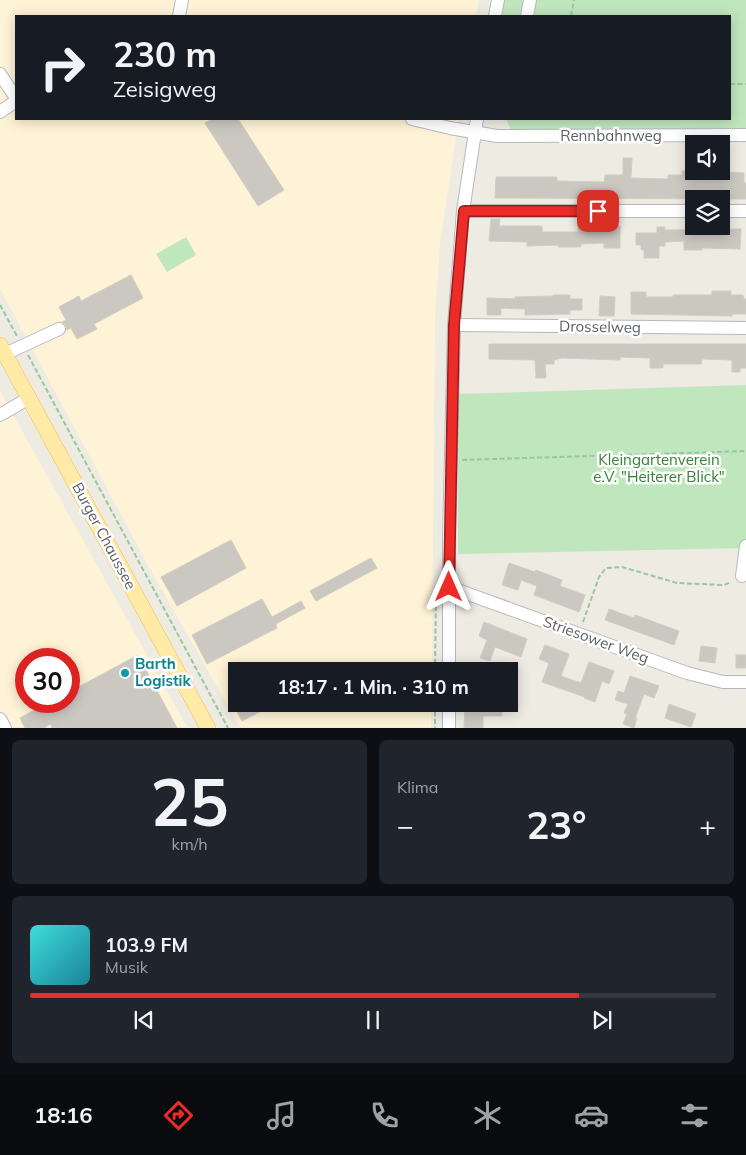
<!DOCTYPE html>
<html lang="de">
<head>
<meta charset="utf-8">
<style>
	:root { --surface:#171b24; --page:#20242c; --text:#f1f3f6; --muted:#9ea1a6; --line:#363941; --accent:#ed2c29 }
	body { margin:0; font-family:Mulish,sans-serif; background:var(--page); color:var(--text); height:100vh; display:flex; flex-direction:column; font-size:19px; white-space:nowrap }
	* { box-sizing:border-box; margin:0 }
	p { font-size:16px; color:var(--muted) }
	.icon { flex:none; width:28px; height:28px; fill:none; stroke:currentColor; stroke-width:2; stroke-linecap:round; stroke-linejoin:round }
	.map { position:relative; height:728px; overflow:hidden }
	.panel { display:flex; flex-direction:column; gap:12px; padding:12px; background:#0d0f14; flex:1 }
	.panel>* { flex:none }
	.top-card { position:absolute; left:15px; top:15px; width:716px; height:105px; border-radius:0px; box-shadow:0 2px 12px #0003; background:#171b24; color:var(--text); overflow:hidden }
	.controls { position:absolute; left:685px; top:135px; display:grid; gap:10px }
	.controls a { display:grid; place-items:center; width:45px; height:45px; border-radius:0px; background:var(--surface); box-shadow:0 2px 12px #0003; font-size:25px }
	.speed { position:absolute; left:15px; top:648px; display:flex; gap:10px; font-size:25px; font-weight:700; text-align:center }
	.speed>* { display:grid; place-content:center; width:65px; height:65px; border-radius:50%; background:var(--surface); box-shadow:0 2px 12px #0003; line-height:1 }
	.speed .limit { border:8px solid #d22; background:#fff; color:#111 }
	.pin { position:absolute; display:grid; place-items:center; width:42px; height:42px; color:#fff; margin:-21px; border-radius:10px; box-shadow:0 2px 8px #0006 }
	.me { position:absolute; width:55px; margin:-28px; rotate:0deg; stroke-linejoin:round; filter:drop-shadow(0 0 4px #0008) }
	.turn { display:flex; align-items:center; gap:18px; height:105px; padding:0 15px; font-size:22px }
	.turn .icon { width:65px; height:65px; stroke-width:2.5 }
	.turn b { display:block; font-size:35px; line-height:42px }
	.big { font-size:38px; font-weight:700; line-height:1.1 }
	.panel .widget { flex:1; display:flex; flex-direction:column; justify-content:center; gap:8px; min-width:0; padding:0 18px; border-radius:8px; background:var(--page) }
	.panel .dial { align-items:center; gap:0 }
	.dial b { font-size:65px; line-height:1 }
	.song { display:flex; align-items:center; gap:15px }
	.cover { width:60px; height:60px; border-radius:8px; background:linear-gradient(135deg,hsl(180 70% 55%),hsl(190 70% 35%)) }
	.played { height:5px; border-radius:2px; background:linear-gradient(90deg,var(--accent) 80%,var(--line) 80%) }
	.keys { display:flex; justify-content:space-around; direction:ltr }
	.heat { display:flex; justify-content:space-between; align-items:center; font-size:28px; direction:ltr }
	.panel .tiles { flex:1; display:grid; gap:12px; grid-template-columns:1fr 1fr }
	.widget:last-child { grid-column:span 2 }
	.trip { position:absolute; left:228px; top:662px; width:290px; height:50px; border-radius:0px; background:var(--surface); box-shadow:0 2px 12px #0003; font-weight:700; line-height:50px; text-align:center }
	.dock { display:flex; height:80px; justify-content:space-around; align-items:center; background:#090b0e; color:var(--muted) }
	.dock .icon { width:35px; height:35px }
	.dock .on { color:var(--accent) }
	.dock b { font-size:22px; color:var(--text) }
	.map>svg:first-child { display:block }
</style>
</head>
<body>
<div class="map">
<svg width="746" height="728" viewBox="0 0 746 728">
	<rect width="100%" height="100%" fill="#eeebe2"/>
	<g fill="#fef3d7" fill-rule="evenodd">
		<polygon points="0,0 479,0 476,16 16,16 16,119 459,119 440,243 435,318 432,671 236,671 236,704 431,704 431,727 240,727 149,567 0,289"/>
		<path d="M0 390 10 409 187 727H0ZM26 659H69V701H26Z"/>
	</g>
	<g fill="#c0e6be">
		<polygon points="504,0 523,0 520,16 501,16"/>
		<polygon points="536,0 746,0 746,128 512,132 506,119 730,119 730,16 533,16"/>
		<polygon points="186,237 196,255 167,272 156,254"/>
		<polygon points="746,385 746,548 458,554 458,394"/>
	</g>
	<g fill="#cbc7c1" stroke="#d3ccc1">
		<polygon points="212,119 238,119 284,190 258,206 205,123"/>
		<polygon points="623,158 632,158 631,178 668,179 668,175 682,175 682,171 686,170 744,173 744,183 746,183 746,199 495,198 496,177 557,177 557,181 604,182 605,175 623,175"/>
		<polygon points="491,219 500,219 499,226 542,226 542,232 578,232 578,226 620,226 620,248 604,248 604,243 581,244 581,247 558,247 558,245 527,246 527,242 489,241"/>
		<polygon points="657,227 665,227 665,230 741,229 740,249 702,248 702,250 684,250 684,241 665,242 665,246 659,246 659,258 644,258 644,250 641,250 641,245 636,245 636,233 657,233"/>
		<polygon points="131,275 143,298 94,324 97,329 77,339 71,328 67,330 66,325 62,322 66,320 59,307 79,296 81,301"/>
		<polygon points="712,291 731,291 731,295 743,295 744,299 746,299 746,314 732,314 732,316 631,314 631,292 646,292 646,297 673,297 673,295 712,295"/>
		<polygon points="553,295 570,295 570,299 582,299 582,310 570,310 570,314 525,315 525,309 501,308 501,315 487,315 487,298 515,299 515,297 553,296"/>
		<polygon points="600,296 615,297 614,316 599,316"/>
		<polygon points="489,344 746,344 746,368 740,368 740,372 732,372 732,360 702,359 701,364 663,364 663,368 650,368 650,358 620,357 620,360 562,358 554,360 554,364 545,364 546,378 536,378 535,360 489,359"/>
		<polygon points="231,540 246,568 177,606 161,577"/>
		<polygon points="371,558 377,568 316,601 310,591"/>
		<polygon points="509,563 535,572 536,570 562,580 560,586 585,595 579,612 534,595 537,586 521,580 518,590 502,585"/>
		<polygon points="262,599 272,617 301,601 305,608 276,624 277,628 207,664 192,635"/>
		<polygon points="609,609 634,618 635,615 679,631 674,645 605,620"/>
		<polygon points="484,622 527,639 521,657 495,647 490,661 480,658 487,640 479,636"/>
		<polygon points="545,645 569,654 561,676 581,683 589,662 614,671 609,684 602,681 595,702 584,698 585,697 542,682 549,663 539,659"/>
		<polygon points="701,646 717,648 715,663 699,661"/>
		<polygon points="138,655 177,728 52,728 50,724 44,728 25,728 20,718 51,701 69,701 69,692"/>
		<rect x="736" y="655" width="10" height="13"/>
		<polygon points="630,676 659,686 654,698 644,694 635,718 637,718 634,728 623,724 627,714 624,713 628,704 615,700 618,691 624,693"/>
		<polygon points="233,704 275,704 242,721"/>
		<polygon points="465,704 502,706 502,716 483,716 483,728 464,728"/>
		<polygon points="669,704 696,714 691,727 665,718"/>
	</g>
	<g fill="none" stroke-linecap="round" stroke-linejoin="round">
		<defs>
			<g id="minor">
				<polyline points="179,16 182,0"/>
				<polyline points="495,16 498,0"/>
				<polyline points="527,16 530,0"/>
				<polyline points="0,74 16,98"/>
				<polyline points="0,112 16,101"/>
				<polyline points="412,119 450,128 497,136 746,135"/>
				<polyline points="463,211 694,211"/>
				<polyline points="721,211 746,211"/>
				<polyline points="454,325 746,328"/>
				<polyline points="5,354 59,329"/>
				<polyline points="0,415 29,398"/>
				<polyline points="742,576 746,546"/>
				<polyline points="449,587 687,673 723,682 746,682"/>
				<polyline points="449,671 449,540 454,325 463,211 477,119"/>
				<polyline points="449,704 449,728"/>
				<polyline points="0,719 5,728"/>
			</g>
			<polyline id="major" points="0,345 208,728"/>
		</defs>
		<use href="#minor" stroke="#b5b9bd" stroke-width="14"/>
		<use href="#major" stroke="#f4bd55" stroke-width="16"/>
		<g stroke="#97c7a2" stroke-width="2" stroke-dasharray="5 2.5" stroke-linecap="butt">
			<polyline points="571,16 574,0"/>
			<polyline points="730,84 746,84"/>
			<polyline points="0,305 17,336"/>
			<polyline points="28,355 228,728"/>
			<polyline points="462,460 746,451"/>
			<polyline points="583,622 599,577 606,568 622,567 677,583 724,585 731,582"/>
			<polyline points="435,671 436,594"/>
			<polyline points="435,704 435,728"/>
		</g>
		<use href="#minor" stroke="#fff" stroke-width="12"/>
		<use href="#major" stroke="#ffeba6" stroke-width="15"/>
	</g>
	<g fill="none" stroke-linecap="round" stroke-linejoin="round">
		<defs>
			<polyline id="route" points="449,587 454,325 464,211 598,211"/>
		</defs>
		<use href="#route" stroke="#9a1d1b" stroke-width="12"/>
		<use href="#route" stroke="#ed2c29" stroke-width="9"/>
	</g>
	<circle fill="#0f9aa8" stroke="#fff" stroke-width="2" cx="125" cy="673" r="5"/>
	<g text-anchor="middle" stroke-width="5" stroke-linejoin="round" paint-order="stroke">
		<g font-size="15" fill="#5b5f64" stroke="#fff">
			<text x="611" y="141">Rennbahnweg</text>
			<text transform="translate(600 327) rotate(1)" y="5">Drosselweg</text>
			<text transform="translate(104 536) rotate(62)" y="5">Burger Chaussee</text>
			<text transform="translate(596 640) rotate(20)" y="5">Striesower Weg</text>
		</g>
		<g font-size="15" fill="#338332" stroke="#fff">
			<text x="659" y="465">Kleingartenverein<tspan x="659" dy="17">e.V. "Heiterer Blick"</tspan></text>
		</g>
		<g font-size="15" font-weight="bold" fill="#0d838f" stroke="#fff" text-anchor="start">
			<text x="135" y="669">Barth<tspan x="135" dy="17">Logistik</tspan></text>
		</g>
	</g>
</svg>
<div class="controls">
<a><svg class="icon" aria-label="sound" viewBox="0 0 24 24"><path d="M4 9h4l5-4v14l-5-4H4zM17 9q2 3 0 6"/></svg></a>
<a><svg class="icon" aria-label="layers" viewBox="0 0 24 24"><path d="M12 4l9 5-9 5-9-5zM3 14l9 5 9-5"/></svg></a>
</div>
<div class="speed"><div class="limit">30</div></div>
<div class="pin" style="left:598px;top:211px;background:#d93025"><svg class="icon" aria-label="arrive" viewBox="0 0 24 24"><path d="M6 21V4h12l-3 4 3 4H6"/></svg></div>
<svg class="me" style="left:449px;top:587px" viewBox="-20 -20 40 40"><path d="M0-17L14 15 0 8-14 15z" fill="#ed2c29" stroke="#fff" stroke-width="4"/></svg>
<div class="trip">18:17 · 1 Min. · 310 m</div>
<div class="top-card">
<div class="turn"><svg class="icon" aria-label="right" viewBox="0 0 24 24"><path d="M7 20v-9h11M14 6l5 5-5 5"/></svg><div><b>230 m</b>Zeisigweg</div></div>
</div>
</div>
<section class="panel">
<div class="tiles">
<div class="widget dial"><b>25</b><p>km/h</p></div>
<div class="widget"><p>Klima</p>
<div class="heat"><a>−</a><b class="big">23°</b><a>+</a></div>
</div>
<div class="widget">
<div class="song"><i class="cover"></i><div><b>103.9 FM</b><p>Musik</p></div></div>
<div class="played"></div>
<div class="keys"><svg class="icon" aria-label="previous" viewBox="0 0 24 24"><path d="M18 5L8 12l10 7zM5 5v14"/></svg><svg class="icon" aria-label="pause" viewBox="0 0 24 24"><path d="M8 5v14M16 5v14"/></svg><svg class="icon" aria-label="next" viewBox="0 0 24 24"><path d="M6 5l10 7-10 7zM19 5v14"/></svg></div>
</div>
</div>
</section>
<nav class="dock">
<b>18:16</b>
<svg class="icon on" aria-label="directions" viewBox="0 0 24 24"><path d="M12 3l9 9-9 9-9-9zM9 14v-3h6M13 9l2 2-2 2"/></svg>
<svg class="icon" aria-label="music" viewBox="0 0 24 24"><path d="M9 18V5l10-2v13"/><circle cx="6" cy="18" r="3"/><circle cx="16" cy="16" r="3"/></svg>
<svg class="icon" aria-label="phone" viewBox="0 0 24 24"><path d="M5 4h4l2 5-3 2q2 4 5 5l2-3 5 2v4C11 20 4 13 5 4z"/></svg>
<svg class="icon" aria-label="climate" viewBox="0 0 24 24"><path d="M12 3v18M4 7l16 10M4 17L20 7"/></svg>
<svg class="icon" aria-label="car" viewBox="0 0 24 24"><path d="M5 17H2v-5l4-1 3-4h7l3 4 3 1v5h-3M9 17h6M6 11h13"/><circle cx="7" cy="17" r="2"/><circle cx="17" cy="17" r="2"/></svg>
<svg class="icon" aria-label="filters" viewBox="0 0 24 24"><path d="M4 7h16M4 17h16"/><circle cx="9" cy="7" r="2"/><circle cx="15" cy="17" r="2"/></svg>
</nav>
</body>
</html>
